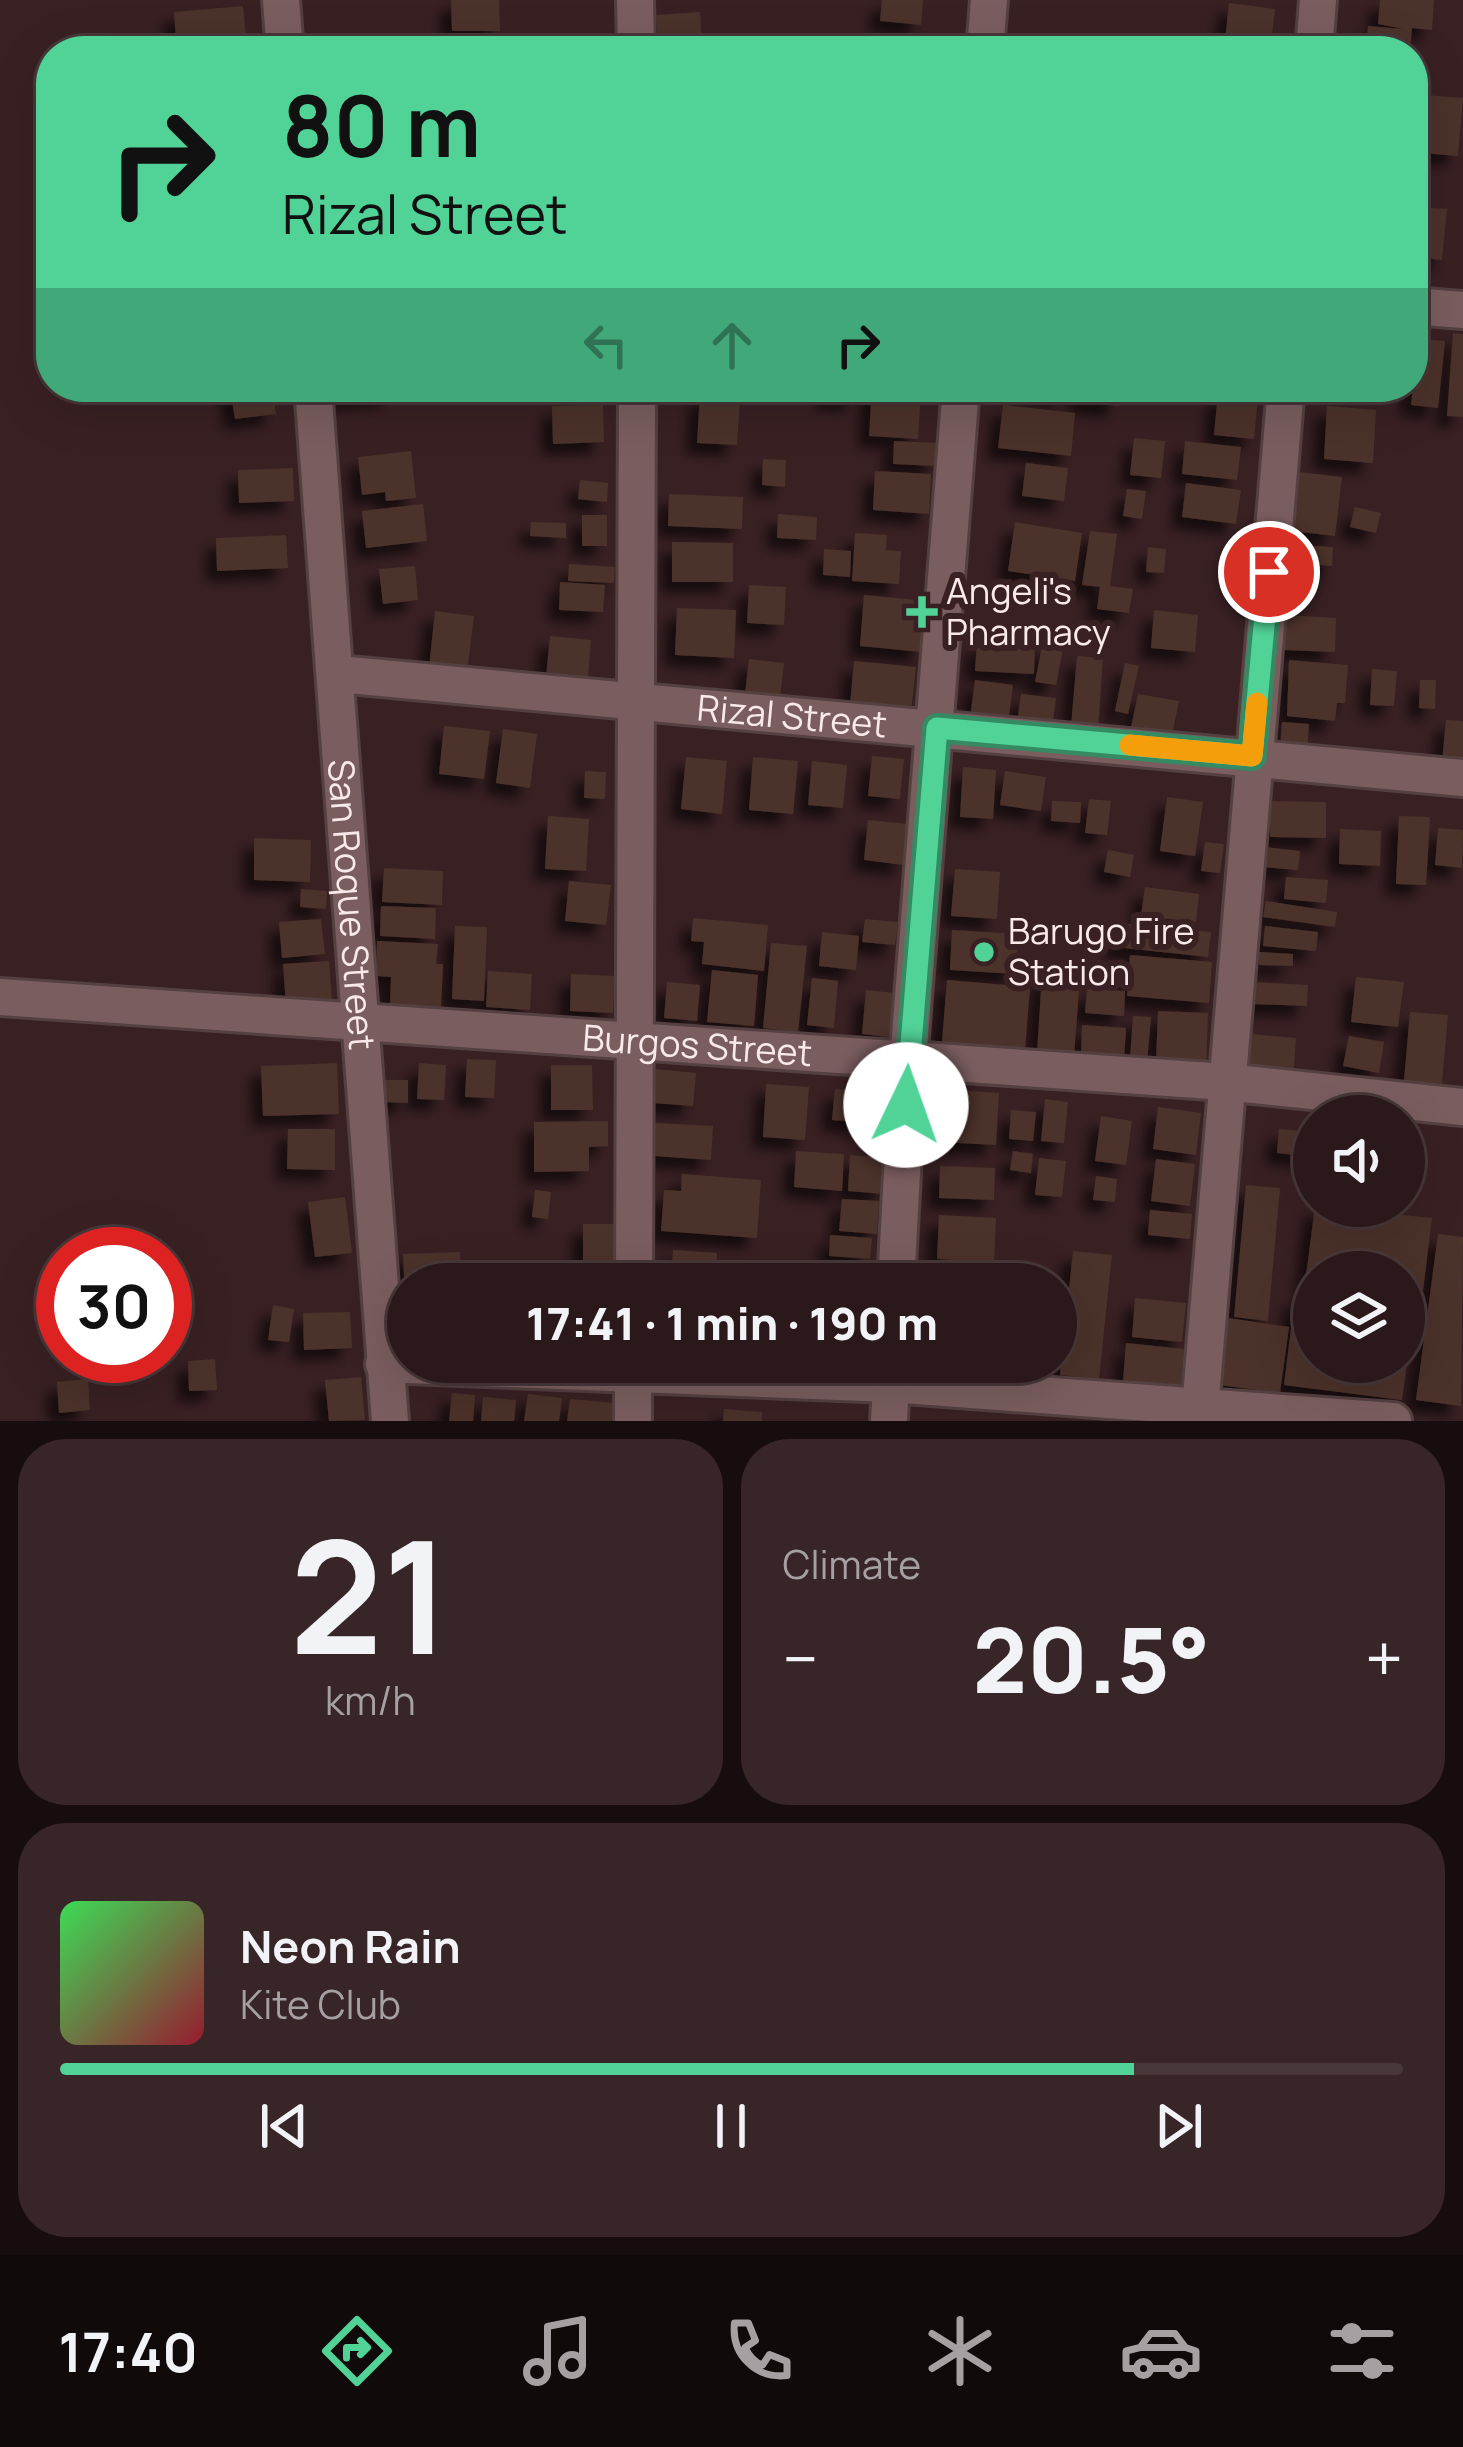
<!DOCTYPE html>
<html lang="en">
<head>
<meta charset="utf-8">
<style>
	:root { --surface:#2b181a; --page:#372527; --text:#f1f3f6; --muted:#a6a0a2; --line:#473739; --accent:#51d398 }
	body { margin:0; font-family:Manrope,sans-serif; background:var(--page); color:var(--text); height:100vh; display:flex; flex-direction:column; font-size:45px; white-space:nowrap }
	* { box-sizing:border-box; margin:0 }
	p { font-size:39px; color:var(--muted) }
	.icon { flex:none; width:66px; height:66px; fill:none; stroke:currentColor; stroke-width:2; stroke-linecap:round; stroke-linejoin:round }
	.map { position:relative; height:1421px; overflow:hidden }
	.drawer { display:flex; flex-direction:column; gap:18px; padding:18px; background:#180d0e; flex:1 }
	.drawer>* { flex:none }
	.hud { position:absolute; left:36px; top:36px; width:1392px; height:366px; border-radius:48px; box-shadow:0 12px 48px #0002,0 0 0 3px var(--line); background:#51d398; color:#111; overflow:hidden }
	.controls { position:absolute; left:1293px; top:1095px; display:grid; gap:24px }
	.controls a { display:grid; place-items:center; width:132px; height:132px; border-radius:50%; background:var(--surface); box-shadow:0 12px 48px #0002,0 0 0 3px var(--line); font-size:60px }
	.speed { position:absolute; left:36px; top:1227px; display:flex; gap:24px; font-size:60px; font-weight:700; text-align:center }
	.speed>* { display:grid; place-content:center; width:156px; height:156px; border-radius:50%; background:var(--surface); box-shadow:0 12px 48px #0002,0 0 0 3px var(--line); line-height:1 }
	.speed .limit { border:18px solid #d22; background:#fff; color:#111 }
	.pin { position:absolute; display:grid; place-items:center; width:102px; height:102px; color:#fff; margin:-51px; border:6px solid #fff; border-radius:50%; box-shadow:0 3px 12px #0007 }
	.me { position:absolute; width:132px; margin:-66px; rotate:3deg; stroke-linejoin:round; filter:drop-shadow(0 0 9px #0008) }
	.turn { display:flex; align-items:center; gap:42px; height:252px; padding:0 48px; font-size:54px }
	.turn .icon { width:156px; height:156px; stroke-width:2.5 }
	.turn b { display:block; font-size:84px; line-height:102px }
	.lanes { display:flex; align-items:center; height:114px; padding:0 48px; background:#0003; justify-content:center; gap:60px; direction:ltr }
	.lanes .off { opacity:.35 }
	.big { font-size:90px; font-weight:800; line-height:1.1 }
	.drawer .tile { flex:1; display:flex; flex-direction:column; justify-content:center; gap:18px; min-width:0; padding:0 42px; border-radius:48px; background:var(--page) }
	.drawer .dial { align-items:center; gap:0 }
	.dial b { font-size:156px; line-height:1 }
	.song { display:flex; align-items:center; gap:36px }
	.cover { width:144px; height:144px; border-radius:18px; background:linear-gradient(135deg,hsl(130 70% 55%),hsl(350 70% 35%)) }
	.played { height:12px; border-radius:6px; background:linear-gradient(90deg,var(--accent) 80%,var(--line) 80%) }
	.keys { display:flex; justify-content:space-around; direction:ltr }
	.heat { display:flex; justify-content:space-between; align-items:center; font-size:66px; direction:ltr }
	.drawer .tiles { flex:1; display:grid; gap:18px; grid-template-columns:1fr 1fr }
	.tile:last-child { grid-column:span 2 }
	.trip { position:absolute; left:387px; top:1263px; width:690px; height:120px; border-radius:60px; background:var(--surface); box-shadow:0 12px 48px #0002,0 0 0 3px var(--line); font-weight:800; line-height:120px; text-align:center }
	.tab-bar { display:flex; height:192px; justify-content:space-around; align-items:center; background:#110a0a; color:var(--muted) }
	.tab-bar .icon { width:84px; height:84px }
	.tab-bar .active { color:var(--accent) }
	.tab-bar b { font-size:54px; color:var(--text) }
	.map>svg:first-child { display:block }
</style>
</head>
<body>
<div class="map">
<svg width="1463" height="1421" viewBox="0 0 1463 1421">
	<defs>
		<filter id="shadow"><feDropShadow dx="-11" dy="11" stdDeviation="6" flood-color="#0009"/></filter>
	</defs>
	<rect width="100%" height="100%" fill="#392023"/>
	<g fill="#4b332a" filter="url(#shadow)">
		<polygon points="451,0 499,0 500,31 452,31"/>
		<polygon points="882,0 923,0 921,25 880,21"/>
		<polygon points="1380,0 1434,0 1432,30 1412,28 1410,51 1366,51 1368,26 1404,29 1378,24"/>
		<polygon points="1229,3 1275,9 1270,51 1224,50"/>
		<polygon points="243,6 247,46 238,51 177,51 174,12"/>
		<polygon points="700,12 702,43 658,47 656,15"/>
		<polygon points="519,34 597,36 596,51 519,51"/>
		<rect x="452" y="35" width="25" height="16"/>
		<polygon points="391,38 446,39 446,51 390,51"/>
		<polygon points="373,42 374,51 324,51 324,43"/>
		<polygon points="1426,95 1463,98 1458,156 1421,153"/>
		<polygon points="1413,207 1447,209 1442,260 1413,257"/>
		<polygon points="1453,333 1463,334 1463,417 1447,416"/>
		<polygon points="1418,339 1445,341 1438,408 1411,405"/>
		<polygon points="230,387 272,387 276,414 235,419"/>
		<polygon points="340,387 392,387 392,396 340,399"/>
		<polygon points="827,387 857,387 856,401 826,399"/>
		<polygon points="872,387 921,390 918,439 869,436"/>
		<polygon points="1000,387 1064,387 1063,397"/>
		<polygon points="1080,387 1120,387 1119,406 1079,402"/>
		<polygon points="1218,393 1258,397 1254,439 1214,435"/>
		<polygon points="700,394 740,397 737,445 697,443"/>
		<polygon points="603,405 604,442 553,444 552,406"/>
		<polygon points="1003,405 1075,413 1071,456 998,448"/>
		<polygon points="1327,406 1376,410 1373,463 1324,459"/>
		<polygon points="1134,438 1165,441 1161,478 1130,475"/>
		<polygon points="894,441 937,443 936,466 893,464"/>
		<polygon points="1185,441 1241,447 1237,480 1182,474"/>
		<polygon points="411,451 416,498 386,501 385,492 362,495 358,457"/>
		<polygon points="763,459 786,460 785,487 762,485"/>
		<polygon points="1026,463 1068,468 1064,501 1022,496"/>
		<polygon points="293,468 294,501 239,503 238,470"/>
		<polygon points="875,471 931,474 929,514 873,510"/>
		<polygon points="1298,472 1342,477 1335,536 1292,531"/>
		<polygon points="580,480 608,483 607,502 578,499"/>
		<polygon points="1186,483 1241,490 1236,524 1182,517"/>
		<polygon points="1127,489 1146,491 1142,519 1123,516"/>
		<polygon points="669,494 743,497 742,529 668,526"/>
		<polygon points="423,504 427,541 366,548 362,511"/>
		<polygon points="1355,507 1381,513 1376,533 1350,527"/>
		<polygon points="778,514 817,517 816,540 777,538"/>
		<rect x="582" y="515" width="25" height="31"/>
		<polygon points="531,522 566,523 566,538 530,536"/>
		<polygon points="1015,522 1082,533 1075,581 1008,571"/>
		<polygon points="1090,531 1117,534 1110,586 1133,589 1129,613 1097,609 1100,587 1082,585"/>
		<polygon points="855,533 887,535 886,550 901,551 899,584 852,581"/>
		<polygon points="286,535 288,568 217,571 216,538"/>
		<polygon points="672,542 733,543 733,582 672,582"/>
		<polygon points="1296,545 1333,547 1332,566 1295,563"/>
		<polygon points="1148,547 1166,549 1164,573 1146,572"/>
		<polygon points="824,549 851,551 850,577 823,575"/>
		<polygon points="569,564 615,567 614,583 568,581"/>
		<polygon points="415,566 418,600 383,604 379,569"/>
		<polygon points="560,582 605,585 603,612 559,610"/>
		<polygon points="749,585 786,587 784,625 747,623"/>
		<polygon points="864,595 927,601 922,652 860,646"/>
		<polygon points="677,608 736,610 734,658 675,655"/>
		<polygon points="1154,610 1198,615 1195,652 1151,648"/>
		<polygon points="435,611 474,616 467,673 429,668"/>
		<polygon points="1286,615 1336,618 1335,652 1284,650"/>
		<polygon points="550,636 591,640 587,691 545,687"/>
		<polygon points="977,642 1035,645 1034,674 975,671"/>
		<polygon points="1042,646 1063,649 1056,685 1035,682"/>
		<polygon points="1077,656 1103,658 1098,729 1071,727"/>
		<polygon points="749,659 784,663 779,706 744,703"/>
		<polygon points="1289,660 1348,665 1345,703 1337,703 1335,721 1287,716"/>
		<polygon points="854,661 916,667 911,712 850,705"/>
		<polygon points="1125,663 1139,666 1128,714 1115,711"/>
		<polygon points="1372,669 1397,671 1394,706 1370,705"/>
		<polygon points="975,680 1013,685 1008,723 970,718"/>
		<polygon points="1420,680 1436,680 1435,709 1419,708"/>
		<polygon points="1021,694 1056,698 1051,735 1016,731"/>
		<polygon points="1138,694 1179,701 1170,745 1129,737"/>
		<polygon points="1446,720 1463,721 1463,776 1441,773"/>
		<polygon points="1282,722 1309,724 1307,751 1280,749"/>
		<polygon points="444,726 490,731 484,779 439,774"/>
		<polygon points="503,729 537,734 530,788 496,783"/>
		<polygon points="872,756 904,759 900,799 868,796"/>
		<polygon points="686,757 727,761 722,814 681,809"/>
		<polygon points="753,757 798,761 793,814 749,810"/>
		<polygon points="812,761 847,765 843,808 808,805"/>
		<polygon points="963,767 996,770 993,819 960,817"/>
		<polygon points="585,771 606,772 605,799 584,798"/>
		<polygon points="1005,771 1046,777 1041,811 1000,805"/>
		<polygon points="1167,797 1203,802 1195,856 1160,851"/>
		<polygon points="1089,799 1111,801 1107,835 1085,833"/>
		<polygon points="1052,801 1081,802 1080,823 1051,821"/>
		<polygon points="1270,801 1326,802 1326,838 1270,837"/>
		<polygon points="548,816 589,819 586,871 545,869"/>
		<polygon points="1399,816 1430,817 1426,885 1396,884"/>
		<polygon points="868,820 908,824 904,865 864,860"/>
		<polygon points="1438,828 1463,830 1462,868 1435,865"/>
		<polygon points="1340,829 1381,831 1380,866 1339,864"/>
		<polygon points="254,838 311,840 310,882 254,880"/>
		<polygon points="1205,842 1224,844 1220,873 1201,871"/>
		<polygon points="1264,847 1300,851 1298,870 1262,867"/>
		<polygon points="1108,850 1134,855 1130,877 1104,872"/>
		<polygon points="384,868 443,871 442,905 382,902"/>
		<polygon points="955,869 1000,872 997,919 951,916"/>
		<polygon points="1286,877 1328,880 1326,903 1284,899"/>
		<polygon points="569,881 611,885 606,925 565,921"/>
		<polygon points="1145,887 1199,894 1196,922 1141,916"/>
		<polygon points="301,889 327,891 326,909 300,907"/>
		<polygon points="1266,901 1337,912 1335,927 1263,917"/>
		<polygon points="381,906 436,908 435,939 380,936"/>
		<polygon points="693,918 768,925 764,971 702,964 704,942 691,941"/>
		<polygon points="321,919 325,954 282,958 279,922"/>
		<polygon points="865,919 898,922 895,945 862,942"/>
		<polygon points="1118,923 1211,932 1208,957 1115,947"/>
		<polygon points="455,926 487,927 484,1001 452,999"/>
		<polygon points="1265,926 1318,932 1316,951 1263,946"/>
		<polygon points="952,930 1018,934 1016,974 950,970"/>
		<polygon points="822,932 859,936 856,970 819,966"/>
		<polygon points="377,941 438,944 436,964 443,964 441,1007 390,1005 391,977 376,976"/>
		<polygon points="771,943 807,946 798,1032 763,1028"/>
		<polygon points="1259,952 1293,954 1293,966 1259,965"/>
		<polygon points="1130,955 1212,962 1209,1003 1127,996"/>
		<polygon points="329,961 332,1002 286,1005 283,964"/>
		<polygon points="712,970 758,975 754,1026 707,1022"/>
		<polygon points="488,971 532,974 530,1010 486,1007"/>
		<polygon points="571,974 615,976 613,1013 570,1011"/>
		<polygon points="1042,975 1080,979 1074,1055 1037,1052"/>
		<polygon points="1356,977 1404,982 1398,1027 1351,1022"/>
		<polygon points="812,978 838,981 834,1028 807,1025"/>
		<polygon points="947,980 1030,987 1025,1049 942,1042"/>
		<polygon points="667,982 700,985 697,1021 664,1018"/>
		<polygon points="1253,982 1308,985 1307,1006 1252,1004"/>
		<polygon points="1087,989 1125,991 1124,1016 1085,1013"/>
		<polygon points="866,990 894,993 889,1037 862,1034"/>
		<polygon points="1158,1011 1208,1013 1206,1066 1156,1063"/>
		<polygon points="1410,1012 1448,1015 1442,1084 1404,1081"/>
		<polygon points="1133,1016 1151,1017 1147,1062 1130,1060"/>
		<polygon points="1082,1025 1126,1028 1124,1059 1081,1056"/>
		<polygon points="1251,1034 1296,1038 1293,1078 1248,1074"/>
		<polygon points="1349,1036 1384,1042 1379,1073 1343,1066"/>
		<polygon points="467,1059 496,1060 494,1098 465,1097"/>
		<polygon points="337,1063 339,1114 263,1116 261,1066"/>
		<polygon points="419,1063 446,1065 444,1100 417,1099"/>
		<polygon points="551,1065 592,1065 593,1110 551,1110"/>
		<polygon points="655,1069 696,1073 693,1106 653,1103"/>
		<polygon points="384,1080 408,1080 408,1103 384,1102"/>
		<polygon points="766,1084 809,1087 805,1140 763,1137"/>
		<polygon points="835,1089 878,1093 876,1124 832,1120"/>
		<polygon points="944,1089 999,1093 996,1145 940,1142"/>
		<polygon points="1045,1099 1068,1102 1064,1143 1041,1141"/>
		<polygon points="1158,1107 1201,1113 1196,1155 1153,1149"/>
		<polygon points="1011,1110 1036,1112 1033,1141 1009,1139"/>
		<polygon points="1101,1116 1132,1121 1126,1165 1095,1161"/>
		<polygon points="608,1121 608,1146 589,1147 589,1171 534,1172 534,1122"/>
		<polygon points="655,1123 713,1126 711,1160 654,1156"/>
		<polygon points="288,1129 335,1129 335,1170 287,1169"/>
		<polygon points="1279,1129 1314,1132 1314,1157 1277,1153"/>
		<polygon points="796,1151 844,1154 842,1191 794,1187"/>
		<polygon points="1013,1151 1033,1154 1031,1173 1010,1170"/>
		<polygon points="850,1155 887,1158 884,1194 848,1191"/>
		<polygon points="1039,1158 1066,1161 1062,1197 1035,1195"/>
		<polygon points="1156,1159 1195,1164 1190,1206 1151,1201"/>
		<polygon points="940,1166 995,1168 994,1200 939,1198"/>
		<polygon points="682,1174 761,1180 757,1238 661,1231 664,1190 681,1191"/>
		<polygon points="1096,1176 1117,1179 1115,1202 1093,1200"/>
		<polygon points="1246,1185 1280,1188 1268,1321 1234,1317"/>
		<polygon points="535,1190 551,1192 548,1219 532,1217"/>
		<polygon points="345,1197 352,1253 315,1257 308,1202"/>
		<polygon points="842,1199 879,1201 877,1234 839,1231"/>
		<polygon points="1315,1206 1432,1218 1421,1306 1404,1304 1404,1272 1314,1272 1314,1292 1304,1291"/>
		<polygon points="1150,1210 1192,1214 1190,1239 1148,1235"/>
		<polygon points="939,1215 996,1218 994,1262 937,1259"/>
		<rect x="583" y="1224" width="31" height="60"/>
		<polygon points="1438,1234 1463,1237 1461,1406 1416,1400"/>
		<polygon points="830,1235 872,1238 870,1259 829,1256"/>
		<polygon points="673,1250 717,1253 715,1282 671,1278"/>
		<polygon points="1073,1251 1112,1255 1099,1379 1060,1375"/>
		<polygon points="460,1252 461,1274 404,1277 403,1254"/>
		<polygon points="927,1265 981,1269 980,1284 925,1284"/>
		<rect x="513" y="1270" width="49" height="14"/>
		<polygon points="1295,1296 1314,1299 1314,1362 1407,1362 1402,1400 1284,1385"/>
		<polygon points="1135,1298 1186,1303 1182,1342 1132,1337"/>
		<polygon points="273,1305 294,1309 289,1342 268,1340"/>
		<polygon points="350,1312 352,1348 304,1350 303,1313"/>
		<polygon points="1228,1318 1289,1327 1280,1393 1219,1385"/>
		<polygon points="1126,1343 1184,1349 1181,1386 1123,1381"/>
		<polygon points="215,1359 217,1390 189,1391 188,1361"/>
		<polygon points="918,1362 976,1362 975,1379 917,1375"/>
		<polygon points="361,1377 365,1420 329,1421 325,1380"/>
		<polygon points="88,1379 90,1410 59,1413 57,1382"/>
		<polygon points="452,1393 475,1395 473,1421 449,1421"/>
		<polygon points="528,1394 562,1398 559,1421 524,1421"/>
		<polygon points="483,1397 516,1400 514,1421 481,1421"/>
		<polygon points="570,1399 615,1403 614,1421 567,1421"/>
		<polygon points="724,1409 762,1412 762,1421 723,1421"/>
	</g>
	<g fill="none" stroke-linecap="round" stroke-linejoin="round">
		<defs>
			<g id="minor">
				<polyline points="281,0 285,51"/>
				<polyline points="635,0 636,51"/>
				<polyline points="985,51 989,0"/>
				<polyline points="1314,51 1318,0"/>
				<polyline points="1413,306 1463,310"/>
				<path id="s1" d="M313 387 390 1421"/>
				<path id="s2" d="M338 674 1463 778"/>
				<path id="s3" d="M0 997 1226 1082 1463 1107"/>
				<polyline points="634,1284 637,387"/>
				<polyline points="896,1284 908,1061 961,387"/>
				<polyline points="384,1364 891,1384 1393,1421"/>
				<polyline points="633,1421 633,1362"/>
				<polyline points="889,1421 892,1362"/>
				<polyline points="1199,1421 1286,387"/>
			</g>
		</defs>
		<use href="#minor" stroke="#543f41" stroke-width="42"/>
		<use href="#minor" stroke="#7a5d5f" stroke-width="36"/>
	</g>
	<g fill="none" stroke-linecap="round" stroke-linejoin="round">
		<defs>
			<polyline id="route" points="906,1105 937,728 1252,756 1269,572"/>
		</defs>
		<use href="#route" stroke="#358963" stroke-width="30"/>
		<use href="#route" stroke="#51d398" stroke-width="21"/>
		<polyline stroke="#f59e0b" stroke-width="21" points="1130,745 1252,756 1257,703"/>
	</g>
	<g fill="#51d398" stroke="#392023" stroke-width="4.5">
		<path d="M916 594h12v12h12v12h-12v12h-12v-12h-12v-12h12z"/>
		<circle cx="984" cy="952" r="12"/>
	</g>
	<g text-anchor="middle" stroke-width="12" stroke-linejoin="round" paint-order="stroke">
		<g font-size="36" fill="#fae9ea" stroke="#392023" text-anchor="start">
			<text x="946" y="604">Angeli's<tspan x="946" dy="41">Pharmacy</tspan></text>
			<text x="1008" y="944">Barugo Fire<tspan x="1008" dy="41">Station</tspan></text>
		</g>
		<g font-size="36" fill="#fae9ea" stroke="#392023">
			<text dy="13" stroke="none"><textPath href="#s2" startOffset="456">Rizal Street</textPath></text>
			<text dy="13" stroke="none"><textPath href="#s1" startOffset="519">San Roque Street</textPath></text>
			<text dy="13" stroke="none"><textPath href="#s3" startOffset="699">Burgos Street</textPath></text>
		</g>
	</g>
</svg>
<div class="controls">
<a><svg class="icon" aria-label="sound" viewBox="0 0 24 24"><path d="M4 9h4l5-4v14l-5-4H4zM17 9q2 3 0 6"/></svg></a>
<a><svg class="icon" aria-label="layers" viewBox="0 0 24 24"><path d="M12 4l9 5-9 5-9-5zM3 14l9 5 9-5"/></svg></a>
</div>
<div class="speed"><div class="limit">30</div></div>
<div class="pin" style="left:1269px;top:572px;background:#d93025"><svg class="icon" aria-label="arrive" viewBox="0 0 24 24"><path d="M6 21V4h12l-3 4 3 4H6"/></svg></div>
<svg class="me" style="left:906px;top:1105px" viewBox="-20 -20 40 40"><circle r="19" fill="#fff"/><path d="M0-13L10 11 0 6-10 11z" fill="#51d398"/></svg>
<div class="trip">17:41 · 1 min · 190 m</div>
<div class="hud">
<div class="turn"><svg class="icon" aria-label="right" viewBox="0 0 24 24"><path d="M7 20v-9h11M14 6l5 5-5 5"/></svg><div><b>80 m</b>Rizal Street</div></div>
<div class="lanes"><svg class="icon off" aria-label="left" viewBox="0 0 24 24"><path d="M17 20v-9H6M10 6l-5 5 5 5"/></svg><svg class="icon off" aria-label="ahead" viewBox="0 0 24 24"><path d="M12 20V5M6 11l6-6 6 6"/></svg><svg class="icon" aria-label="right" viewBox="0 0 24 24"><path d="M7 20v-9h11M14 6l5 5-5 5"/></svg></div>
</div>
</div>
<section class="drawer">
<div class="tiles">
<div class="tile dial"><b>21</b><p>km/h</p></div>
<div class="tile"><p>Climate</p>
<div class="heat"><a>−</a><b class="big">20.5°</b><a>+</a></div>
</div>
<div class="tile">
<div class="song"><i class="cover"></i><div><b>Neon Rain</b><p>Kite Club</p></div></div>
<div class="played"></div>
<div class="keys"><svg class="icon" aria-label="previous" viewBox="0 0 24 24"><path d="M18 5L8 12l10 7zM5 5v14"/></svg><svg class="icon" aria-label="pause" viewBox="0 0 24 24"><path d="M8 5v14M16 5v14"/></svg><svg class="icon" aria-label="next" viewBox="0 0 24 24"><path d="M6 5l10 7-10 7zM19 5v14"/></svg></div>
</div>
</div>
</section>
<nav class="tab-bar">
<b>17:40</b>
<svg class="icon active" aria-label="directions" viewBox="0 0 24 24"><path d="M12 3l9 9-9 9-9-9zM9 14v-3h6M13 9l2 2-2 2"/></svg>
<svg class="icon" aria-label="music" viewBox="0 0 24 24"><path d="M9 18V5l10-2v13"/><circle cx="6" cy="18" r="3"/><circle cx="16" cy="16" r="3"/></svg>
<svg class="icon" aria-label="phone" viewBox="0 0 24 24"><path d="M5 4h4l2 5-3 2q2 4 5 5l2-3 5 2v4C11 20 4 13 5 4z"/></svg>
<svg class="icon" aria-label="climate" viewBox="0 0 24 24"><path d="M12 3v18M4 7l16 10M4 17L20 7"/></svg>
<svg class="icon" aria-label="car" viewBox="0 0 24 24"><path d="M5 17H2v-5l4-1 3-4h7l3 4 3 1v5h-3M9 17h6M6 11h13"/><circle cx="7" cy="17" r="2"/><circle cx="17" cy="17" r="2"/></svg>
<svg class="icon" aria-label="filters" viewBox="0 0 24 24"><path d="M4 7h16M4 17h16"/><circle cx="9" cy="7" r="2"/><circle cx="15" cy="17" r="2"/></svg>
</nav>
</body>
</html>
